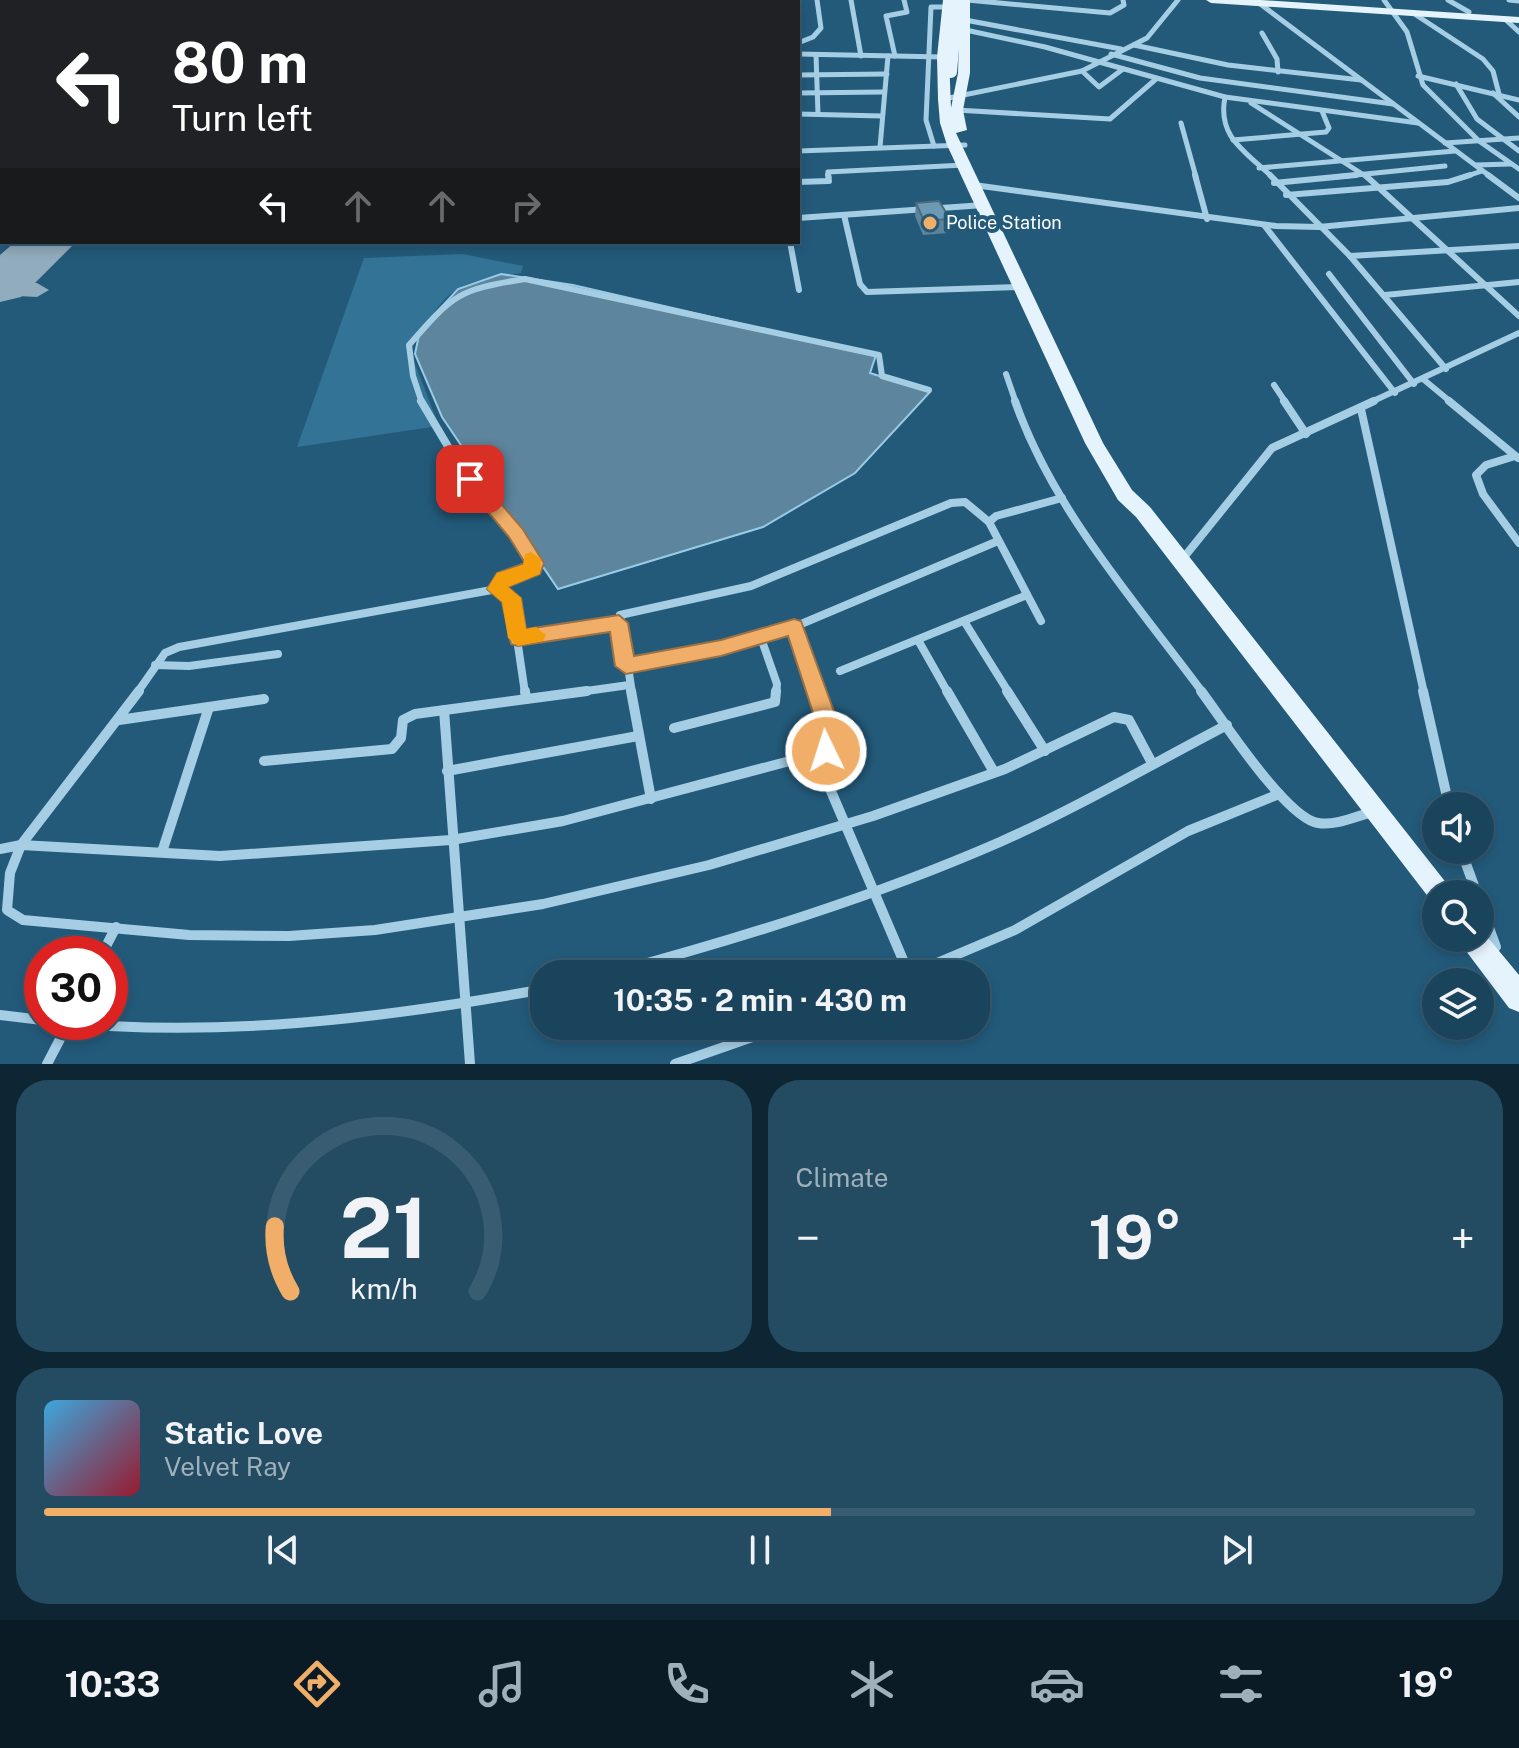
<!DOCTYPE html>
<html lang="en">
<head>
<meta charset="utf-8">
<style>
	:root { --surface:#1a445c; --page:#234b62; --text:#f1f3f6; --muted:#9fb0bb; --line:#385c72; --accent:#f0ae68 }
	body { margin:0; font-family:"Public Sans",sans-serif; background:var(--page); color:var(--text); height:100vh; display:flex; flex-direction:column; font-size:30px; white-space:nowrap }
	* { box-sizing:border-box; margin:0 }
	p { font-size:26px; color:var(--muted) }
	.icon { flex:none; width:44px; height:44px; fill:none; stroke:currentColor; stroke-width:2; stroke-linecap:round; stroke-linejoin:round }
	.map { position:relative; height:1064px; overflow:hidden }
	.drawer { display:flex; flex-direction:column; gap:16px; padding:16px; background:#0e2533; flex:1 }
	.drawer>* { flex:none }
	.banner { position:absolute; left:0px; top:0px; width:800px; height:244px; box-shadow:0 4px 12px #0003,0 0 0 2px var(--line); background:#202124; color:#fff; overflow:hidden }
	.controls { position:absolute; left:1422px; top:792px; display:grid; gap:16px }
	.controls a { display:grid; place-items:center; width:72px; height:72px; border-radius:50%; background:var(--surface); box-shadow:0 4px 12px #0003,0 0 0 2px var(--line); font-size:40px }
	.speed { position:absolute; left:24px; top:936px; display:flex; gap:16px; font-size:40px; font-weight:700; text-align:center }
	.speed>* { display:grid; place-content:center; width:104px; height:104px; border-radius:50%; background:var(--surface); box-shadow:0 4px 12px #0003,0 0 0 2px var(--line); line-height:1 }
	.speed .limit { border:12px solid #d22; background:#fff; color:#111 }
	.pin { position:absolute; display:grid; place-items:center; width:68px; height:68px; color:#fff; margin:-34px; border-radius:16px; box-shadow:0 4px 12px #0006 }
	.me { position:absolute; width:88px; margin:-44px; rotate:356deg; stroke-linejoin:round; filter:drop-shadow(0 0 6px #0008) }
	.turn { display:flex; align-items:center; gap:28px; height:168px; padding:0 40px; font-size:36px }
	.turn .icon { width:104px; height:104px; stroke-width:2.5 }
	.turn b { display:block; font-size:56px; line-height:68px }
	.lanes { display:flex; align-items:center; height:76px; padding:0 40px; background:#0003; justify-content:center; gap:40px; direction:ltr }
	.lanes .off { opacity:.35 }
	.big { font-size:60px; font-weight:700; line-height:1.1 }
	.drawer .widget { flex:1; display:flex; flex-direction:column; justify-content:center; gap:12px; min-width:0; padding:0 28px; border-radius:32px; background:var(--page) }
	.drawer .dial { align-items:center; gap:0 }
	.dial svg { height:208px; overflow:visible; fill:none; stroke:var(--line); stroke-width:7; stroke-linecap:round; text-anchor:middle }
	.dial text { fill:var(--text); stroke:none }
	.song { display:flex; align-items:center; gap:24px }
	.cover { width:96px; height:96px; border-radius:12px; background:linear-gradient(135deg,hsl(200 70% 55%),hsl(350 70% 35%)) }
	.played { height:8px; border-radius:4px; background:linear-gradient(90deg,var(--accent) 55%,var(--line) 55%) }
	.keys { display:flex; justify-content:space-around; direction:ltr }
	.heat { display:flex; justify-content:space-between; align-items:center; font-size:44px; direction:ltr }
	.drawer .tiles { flex:1; display:grid; gap:16px; grid-template-columns:1fr 1fr }
	.widget:last-child { grid-column:span 2 }
	.trip { position:absolute; left:530px; top:960px; width:460px; height:80px; border-radius:32px; background:var(--surface); box-shadow:0 4px 12px #0003,0 0 0 2px var(--line); font-weight:700; line-height:80px; text-align:center }
	.dock { display:flex; height:128px; justify-content:space-around; align-items:center; background:#0a1b25; color:var(--muted) }
	.dock .icon { width:56px; height:56px }
	.dock .selected { color:var(--accent) }
	.dock b { font-size:36px; color:var(--text) }
	.map>svg:first-child { display:block }
</style>
</head>
<body>
<div class="map">
<svg width="1519" height="1064" viewBox="0 0 1519 1064">
	<rect width="100%" height="100%" fill="#235a7a"/>
	<path fill="#337396" d="M463 254 523 266 521 273C447 284 448 289 410 351L439 426 297 447 364 258Z"/>
	<polygon fill="#5d859d" stroke="#99cbe6" stroke-width="2" points="501,274 573,285 876,355 870,373 930,392 855,473 763,527 558,589 442,417 415,354 420,330 458,289"/>
	<g fill="none" stroke-linecap="round" stroke-linejoin="round">
		<polygon fill="#91acbc" fill-rule="evenodd" points="0,281 37,283 49,290 37,297 0,295"/>
		<g fill="#91acbc" fill-rule="evenodd">
			<polygon points="291,0 332,0 290,2"/>
			<polygon points="15,242 76,242 21,297 0,302 0,255"/>
		</g>
		<g stroke="#a5cee5" stroke-width="5">
			<polyline points="430,0 434,2"/>
			<polyline points="502,0 506,2"/>
			<polyline points="851,0 861,56"/>
			<polyline points="967,0 1110,13 1124,5 1123,0"/>
			<polyline points="1255,0 1491,177"/>
			<polyline points="1384,0 1407,32 1423,85 1479,141 1519,169"/>
			<polyline points="1448,0 1469,12"/>
			<polyline points="1509,0 1519,1"/>
			<polyline points="581,2 586,0"/>
			<polyline points="599,2 672,2"/>
			<polyline points="1413,13 1483,59 1493,71 1499,94"/>
			<polyline points="965,20 1121,49"/>
			<polyline points="1506,20 1519,32"/>
			<polyline points="961,29 1045,47 1225,97 1418,123"/>
			<polyline points="1262,33 1277,59 1278,72"/>
			<polyline points="798,43 813,37 821,28 817,0"/>
			<polyline points="1134,45 1228,65 1361,80"/>
			<polyline points="798,54 943,57"/>
			<polyline points="1111,54 1200,78 1393,104"/>
			<polyline points="816,55 818,114"/>
			<polyline points="895,56 886,16 907,12 904,0"/>
			<polyline points="1082,71 1099,87 1123,69"/>
			<polyline points="798,75 887,74"/>
			<polyline points="1418,76 1519,100"/>
			<polyline points="1456,84 1477,119 1519,151"/>
			<polyline points="798,93 883,92"/>
			<polyline points="1493,93 1519,117"/>
			<path d="M1225 97C1217 137 1245 151 1272 177"/>
			<polyline points="944,99 1082,71 1147,38 1178,0"/>
			<polyline points="1251,103 1367,177"/>
			<polyline points="956,110 1110,119 1156,79"/>
			<polyline points="798,114 882,116"/>
			<polyline points="1181,123 1196,177"/>
			<polyline points="1233,140 1326,132 1329,128 1322,111"/>
			<polyline points="1445,143 1519,138"/>
			<polyline points="934,146 926,120 931,7 947,7"/>
			<polyline points="880,147 888,56"/>
			<polyline points="798,151 965,145"/>
			<polyline points="1476,165 1510,164"/>
			<polyline points="1259,168 1455,151"/>
			<polyline points="829,177 828,172 964,165"/>
			<polyline points="1336,177 1445,166"/>
			<polyline points="1464,177 1482,171"/>
		</g>
		<g stroke="#a5cee5" stroke-width="6">
			<polyline points="1195,175 1207,219"/>
			<polyline points="1270,175 1350,256 1446,369"/>
			<polyline points="1365,175 1519,316"/>
			<polyline points="1488,175 1519,198"/>
			<polyline points="798,182 829,181 828,175"/>
			<polyline points="1274,183 1356,175"/>
			<polyline points="974,185 1276,226 1319,227 1519,208"/>
			<polyline points="1286,195 1448,182 1470,175"/>
			<polyline points="844,215 860,284 867,292 1020,287"/>
			<polyline points="798,218 984,205"/>
			<polyline points="1264,225 1395,393"/>
			<polyline points="790,242 799,290"/>
			<polyline points="1350,256 1519,246"/>
			<polyline points="1329,274 1414,384"/>
			<polyline points="1385,295 1519,282"/>
			<polyline points="1006,374 1016,403"/>
			<polyline points="1423,379 1452,403"/>
			<polyline points="1274,385 1286,403"/>
			<path d="M422 403 413 376 409 345C454 294 457 290 525 279L879 355 882 376 929 390"/>
			<polyline points="1369,403 1519,333"/>
		</g>
		<g stroke="#a5cee5" stroke-width="8">
			<polyline points="421,401 456,460 534,563 534,569 504,578 497,589"/>
			<path d="M1015 401C1053 510 1135 601 1203 693"/>
			<polyline points="1284,401 1306,434"/>
			<polyline points="1449,401 1518,458"/>
			<polyline points="1361,409 1424,693"/>
			<polyline points="1515,456 1486,465 1476,475 1483,494 1519,543"/>
			<polyline points="1181,561 1272,448 1374,401"/>
			<polyline points="964,621 1009,693"/>
			<polyline points="1041,621 989,522 996,516 1062,498"/>
			<polyline points="794,627 817,693"/>
			<polyline points="518,638 619,623"/>
			<polyline points="761,638 777,684 776,693"/>
			<polyline points="918,640 948,693"/>
			<polyline points="155,665 189,666 278,654"/>
			<polyline points="626,666 721,648 794,627 998,541"/>
			<polyline points="840,671 1027,595"/>
			<polyline points="137,693 165,653 179,647 497,589 509,593 511,598 525,693"/>
			<polyline points="572,693 629,685"/>
			<polyline points="632,693 620,615 751,586 951,503 965,502 989,522"/>
		</g>
		<g stroke="#a5cee5" stroke-width="10">
			<polyline points="139,691 21,845 10,873 7,910 23,920 189,935 289,936 375,930 543,904 709,865 873,816 1005,769 1114,717 1129,720 1152,763"/>
			<polyline points="525,691 526,699"/>
			<polyline points="631,691 651,799"/>
			<polyline points="816,691 830,739 818,766"/>
			<polyline points="947,691 994,772"/>
			<polyline points="1007,691 1045,751"/>
			<path d="M1201 691C1222 719 1286 818 1318 823 1335 826 1355 817 1372 812"/>
			<polyline points="1423,691 1449,806"/>
			<polyline points="444,710 470,1064"/>
			<polyline points="119,720 264,699"/>
			<polyline points="674,728 775,702 776,691"/>
			<polyline points="264,761 392,749 401,738 403,720 415,714 587,691"/>
			<polyline points="447,771 638,736"/>
			<polyline points="0,849 21,845 220,856 451,840 563,821 801,758 810,760 825,777 909,974"/>
			<polyline points="1461,850 1477,894"/>
			<polyline points="162,852 209,707"/>
			<polyline points="1480,903 1496,947"/>
			<polyline points="102,954 116,927"/>
			<path d="M608 974C741 938 874 897 1000 842 1077 808 1152 764 1227 725"/>
			<polyline points="911,974 1015,930 1188,831 1279,794"/>
			<polyline points="0,1015 42,1020"/>
			<path d="M54 1022C220 1038 381 1019 544 989"/>
			<polyline points="47,1064 69,1022"/>
			<polyline points="675,1064 784,1026"/>
		</g>
		<g fill="#e5f3fc" fill-rule="evenodd">
			<polygon points="943,0 953,0 949,57 951,108 958,73 960,0 970,0 970,73 963,110 967,130 956,133 1103,443 1132,490 1150,507 1455,894 1436,894 1436,904 1433,903 1136,517 1118,500 1085,443 947,145 940,123 938,99 937,57"/>
			<polygon points="1206,0 1261,0 1519,17 1519,23 1211,3"/>
			<polygon points="1480,928 1519,975 1519,1012 1509,1008 1463,947 1459,938 1480,938"/>
		</g>
		<polyline stroke="#e5f3fc" stroke-width="12" points="951,72 957,0"/>
	</g>
	<polygon fill="#5d849b" points="916,203 950,219 948,233 923,235 915,216"/>
	<polygon fill="#6c9ab4" stroke="#4c6c7e" stroke-width="2" points="939,201 950,219 924,221 916,203"/>
	<polygon fill="#f0ae68" stroke="#9c7144" stroke-width="2" points="470,473 476,475 522,528 544,563 540,574 508,587 521,598 526,629 619,615 628,623 634,656 721,640 794,619 801,621 839,725 834,757 819,757 816,751 817,725 788,636 721,656 626,674 615,666 610,632 518,646 511,644 502,602 487,589 497,573 525,563 509,537 464,483 464,475"/>
	<polygon fill="#f59e0b" points="531,552 541,559 540,574 508,587 521,598 526,629 536,627 546,635 543,641 518,646 508,638 502,602 487,589 497,573 523,565 525,554"/>
	<circle fill="#f0ae68" stroke="#235a7a" stroke-width="3" cx="930" cy="223" r="8"/>
	<g text-anchor="middle" stroke-width="8" stroke-linejoin="round" paint-order="stroke">
		<g font-size="18" fill="#fff" stroke="#235a7a" text-anchor="start">
			<text x="946" y="229">Police Station</text>
		</g>
	</g>
</svg>
<div class="controls">
<a><svg class="icon" aria-label="sound" viewBox="0 0 24 24"><path d="M4 9h4l5-4v14l-5-4H4zM17 9q2 3 0 6"/></svg></a>
<a><svg class="icon" aria-label="search" viewBox="0 0 24 24"><circle cx="10" cy="10" r="6"/><path d="M15 15l6 6"/></svg></a>
<a><svg class="icon" aria-label="layers" viewBox="0 0 24 24"><path d="M12 4l9 5-9 5-9-5zM3 14l9 5 9-5"/></svg></a>
</div>
<div class="speed"><div class="limit">30</div></div>
<div class="pin" style="left:470px;top:479px;background:#d93025"><svg class="icon" aria-label="arrive" viewBox="0 0 24 24"><path d="M6 21V4h12l-3 4 3 4H6"/></svg></div>
<svg class="me" style="left:826px;top:751px" viewBox="-20 -20 40 40"><circle r="17" fill="#f0ae68" stroke="#fff" stroke-width="3"/><path d="M0-11L8 9 0 5-8 9z" fill="#fff"/></svg>
<div class="trip">10:35 · 2 min · 430 m</div>
<div class="banner">
<div class="turn"><svg class="icon" aria-label="left" viewBox="0 0 24 24"><path d="M17 20v-9H6M10 6l-5 5 5 5"/></svg><div><b>80 m</b>Turn left</div></div>
<div class="lanes"><svg class="icon" aria-label="left" viewBox="0 0 24 24"><path d="M17 20v-9H6M10 6l-5 5 5 5"/></svg><svg class="icon off" aria-label="ahead" viewBox="0 0 24 24"><path d="M12 20V5M6 11l6-6 6 6"/></svg><svg class="icon off" aria-label="ahead" viewBox="0 0 24 24"><path d="M12 20V5M6 11l6-6 6 6"/></svg><svg class="icon off" aria-label="right" viewBox="0 0 24 24"><path d="M7 20v-9h11M14 6l5 5-5 5"/></svg></div>
</div>
</div>
<section class="drawer">
<div class="tiles">
<div class="widget dial"><svg viewBox="0 0 100 80">
<path d="M14 69A42 42 0 1 1 86 69"/>
<path d="M14 69A42 42 0 0 1 8 44" stroke="#f0ae68"/>
<text x="50" y="56" font-size="32" font-weight="700">21</text>
<text x="50" y="72" font-size="11">km/h</text>
</svg></div>
<div class="widget"><p>Climate</p>
<div class="heat"><a>−</a><b class="big">19°</b><a>+</a></div>
</div>
<div class="widget">
<div class="song"><i class="cover"></i><div><b>Static Love</b><p>Velvet Ray</p></div></div>
<div class="played"></div>
<div class="keys"><svg class="icon" aria-label="previous" viewBox="0 0 24 24"><path d="M18 5L8 12l10 7zM5 5v14"/></svg><svg class="icon" aria-label="pause" viewBox="0 0 24 24"><path d="M8 5v14M16 5v14"/></svg><svg class="icon" aria-label="next" viewBox="0 0 24 24"><path d="M6 5l10 7-10 7zM19 5v14"/></svg></div>
</div>
</div>
</section>
<nav class="dock">
<b>10:33</b>
<svg class="icon selected" aria-label="directions" viewBox="0 0 24 24"><path d="M12 3l9 9-9 9-9-9zM9 14v-3h6M13 9l2 2-2 2"/></svg>
<svg class="icon" aria-label="music" viewBox="0 0 24 24"><path d="M9 18V5l10-2v13"/><circle cx="6" cy="18" r="3"/><circle cx="16" cy="16" r="3"/></svg>
<svg class="icon" aria-label="phone" viewBox="0 0 24 24"><path d="M5 4h4l2 5-3 2q2 4 5 5l2-3 5 2v4C11 20 4 13 5 4z"/></svg>
<svg class="icon" aria-label="climate" viewBox="0 0 24 24"><path d="M12 3v18M4 7l16 10M4 17L20 7"/></svg>
<svg class="icon" aria-label="car" viewBox="0 0 24 24"><path d="M5 17H2v-5l4-1 3-4h7l3 4 3 1v5h-3M9 17h6M6 11h13"/><circle cx="7" cy="17" r="2"/><circle cx="17" cy="17" r="2"/></svg>
<svg class="icon" aria-label="filters" viewBox="0 0 24 24"><path d="M4 7h16M4 17h16"/><circle cx="9" cy="7" r="2"/><circle cx="15" cy="17" r="2"/></svg>
<b>19°</b>
</nav>
</body>
</html>
